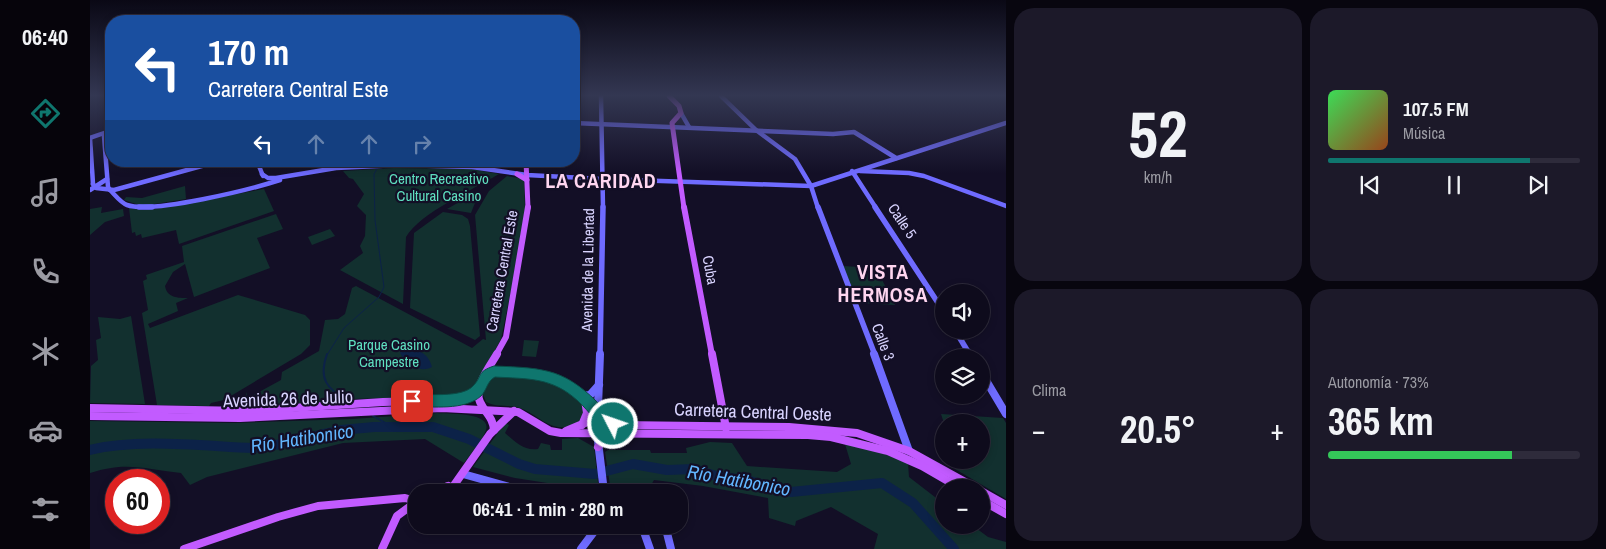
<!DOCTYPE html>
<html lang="es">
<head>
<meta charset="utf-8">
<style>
	:root { --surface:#0e0b1c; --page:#1c1929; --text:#f1f3f6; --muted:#9b9ba3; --line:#2e2b3b; --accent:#0f766e }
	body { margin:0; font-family:"Archivo Narrow",sans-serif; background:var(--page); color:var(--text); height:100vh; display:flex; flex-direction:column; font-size:19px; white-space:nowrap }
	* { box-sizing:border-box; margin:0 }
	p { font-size:16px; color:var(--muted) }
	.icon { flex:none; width:28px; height:28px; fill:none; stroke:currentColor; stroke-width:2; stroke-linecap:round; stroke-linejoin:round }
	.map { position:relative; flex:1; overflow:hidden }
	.drawer { display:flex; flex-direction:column; gap:8px; padding:8px; background:#08060f; width:600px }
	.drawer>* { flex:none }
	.hud { position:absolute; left:15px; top:15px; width:475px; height:152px; border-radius:20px; box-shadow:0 2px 8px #0003,0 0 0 1px var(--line); background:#1a4fa0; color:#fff; overflow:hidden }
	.tools { position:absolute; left:845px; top:284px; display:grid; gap:10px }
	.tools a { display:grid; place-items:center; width:55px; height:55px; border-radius:50%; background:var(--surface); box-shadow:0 2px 8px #0003,0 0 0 1px var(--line); font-size:25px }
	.speed { position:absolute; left:15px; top:469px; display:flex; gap:10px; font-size:25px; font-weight:700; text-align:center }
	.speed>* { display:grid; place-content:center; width:65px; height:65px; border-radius:50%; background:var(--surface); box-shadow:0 2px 8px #0003,0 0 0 1px var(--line); line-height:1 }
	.speed .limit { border:8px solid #d22; background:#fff; color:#111 }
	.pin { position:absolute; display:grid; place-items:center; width:42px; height:42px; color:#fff; margin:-21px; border-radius:10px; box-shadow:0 2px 8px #0006 }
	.me { position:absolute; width:55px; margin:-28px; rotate:311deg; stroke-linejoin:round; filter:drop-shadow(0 0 4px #0008) }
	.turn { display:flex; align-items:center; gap:18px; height:105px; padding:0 20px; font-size:22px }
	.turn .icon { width:65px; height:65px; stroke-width:2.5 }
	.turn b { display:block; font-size:35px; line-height:42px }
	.lanes { display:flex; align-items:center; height:48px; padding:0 20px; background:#0003; justify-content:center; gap:25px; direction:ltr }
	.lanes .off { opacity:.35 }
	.big { font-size:38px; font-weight:800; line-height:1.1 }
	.drawer .widget { flex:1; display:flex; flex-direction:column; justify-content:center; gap:8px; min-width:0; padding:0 18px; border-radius:20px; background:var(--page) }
	.drawer .dial { align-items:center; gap:0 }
	.dial b { font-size:65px; line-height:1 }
	.song { display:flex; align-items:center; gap:15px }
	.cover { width:60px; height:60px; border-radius:8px; background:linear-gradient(135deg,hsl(130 70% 55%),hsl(20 70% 35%)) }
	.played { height:5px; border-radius:2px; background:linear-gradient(90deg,var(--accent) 80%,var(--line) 80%) }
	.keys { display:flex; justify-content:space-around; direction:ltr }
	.heat { display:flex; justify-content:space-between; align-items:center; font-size:28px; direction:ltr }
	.charge { height:8px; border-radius:4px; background:linear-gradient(90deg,#34c759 73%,var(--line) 0) }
	.drawer .tiles { flex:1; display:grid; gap:8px; grid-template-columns:repeat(2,1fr) }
	.trip { position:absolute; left:318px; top:484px; width:280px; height:50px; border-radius:20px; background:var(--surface); box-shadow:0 2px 8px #0003,0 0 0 1px var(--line); font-weight:800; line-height:50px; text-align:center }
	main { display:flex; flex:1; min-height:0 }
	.tab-bar { display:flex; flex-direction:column; width:90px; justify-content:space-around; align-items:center; background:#06040b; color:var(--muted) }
	.tab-bar .icon { width:35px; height:35px }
	.tab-bar .current { color:var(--accent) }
	.tab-bar b { font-size:22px; color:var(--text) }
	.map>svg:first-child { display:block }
</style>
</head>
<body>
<main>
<nav class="tab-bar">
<b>06:40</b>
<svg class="icon current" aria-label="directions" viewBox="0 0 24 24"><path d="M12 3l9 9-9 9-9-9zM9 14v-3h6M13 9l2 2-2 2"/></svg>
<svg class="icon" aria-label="music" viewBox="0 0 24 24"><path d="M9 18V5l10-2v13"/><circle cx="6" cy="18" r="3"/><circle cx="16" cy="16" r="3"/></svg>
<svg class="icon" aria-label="phone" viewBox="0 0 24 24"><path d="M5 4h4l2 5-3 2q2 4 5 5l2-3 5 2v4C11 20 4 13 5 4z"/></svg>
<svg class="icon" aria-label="climate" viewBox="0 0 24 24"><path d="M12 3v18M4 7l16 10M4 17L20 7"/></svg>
<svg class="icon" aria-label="car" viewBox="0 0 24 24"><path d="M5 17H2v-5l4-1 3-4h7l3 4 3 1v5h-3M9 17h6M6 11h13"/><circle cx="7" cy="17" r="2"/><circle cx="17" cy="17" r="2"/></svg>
<svg class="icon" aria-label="filters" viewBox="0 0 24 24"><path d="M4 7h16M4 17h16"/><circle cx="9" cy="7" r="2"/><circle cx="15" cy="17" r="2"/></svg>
</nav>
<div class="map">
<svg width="916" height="549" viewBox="0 0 916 549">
	<rect width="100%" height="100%" fill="#130f26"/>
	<g fill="#12302f">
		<path d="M304 168 381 169 409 174C383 190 331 212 316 237L313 304 250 270 273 253 270 246 275 236 276 215 267 206 274 194 263 179 259 178 253 171Z"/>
		<polygon points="417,176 434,179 435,209 422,286 411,339 384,389 380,392 366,396 262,399 234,403 177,405 156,406 152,403 157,392 156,399 191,380 192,372 229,351 235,320 248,319 255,314 262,288 266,286 382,348 393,339 396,340 385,215 399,191"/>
		<polygon points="95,186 96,199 52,206 34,200 36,197 52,198"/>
		<polygon points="174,189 184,211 89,244 86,230 52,238 51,234 46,236 45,232 42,233 39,208 53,210 65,209"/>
		<polygon points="385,193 388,195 381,213 357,209"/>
		<polygon points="12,207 11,213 33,209 34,216 15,222 0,235 0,209"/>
		<polygon points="353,212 372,215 378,219 380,226 390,336 385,340 320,308 324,233"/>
		<path d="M186 214 193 229 167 238 180 268 104 297 95 264 83 272 75 286C77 298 88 298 98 298L86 303 88 311 58 324 60 328 148 295 215 315 220 320V345L211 354 134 400 121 403 119 406 67 405 52 313 58 310 53 281 57 279 56 275 94 262 92 246Z"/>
		<polygon points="240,229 245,236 222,245 218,237"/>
		<polygon points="753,266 786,268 805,305 768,303"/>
		<polygon points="41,316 55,404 0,403 1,366 8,360 6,340 11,338 8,317 30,319"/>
		<polygon points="434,340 449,341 446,357 432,356"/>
		<path d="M419 375C433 377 449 375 461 381 470 386 484 394 490 401 505 416 482 429 468 427 454 425 443 412 430 408 419 404 407 408 396 402L392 392C398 378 405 375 419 375Z"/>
		<path d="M347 413C358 414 402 412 396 430 392 441 381 453 374 463L335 439 253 443 117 477 100 485 91 473C54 469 37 461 0 473V421L144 423 262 419Z"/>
		<polygon points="851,414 913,418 916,423 916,499 865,469 864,460 891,460 891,422 854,423"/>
		<path d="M415 423 419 425 415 433C426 442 433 451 448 449L451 443 460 445 461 450H472V439L488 438 504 447 509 491 425 478 383 467Z"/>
		<polygon points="620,442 642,443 657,466 747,472 761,464 755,444 781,449 818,463 819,477 854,504 854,525 882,525 898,537 916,542 916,549 784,549 788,534 741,507 706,521 705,526 679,518 678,498 613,486 564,480 560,487 545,489 543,492 521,492 515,452 518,450 560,450 561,453 597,453 596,448"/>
	</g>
	<path fill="#0c2248" d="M313 349C329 349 338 353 342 367 329 374 315 363 310 353Z"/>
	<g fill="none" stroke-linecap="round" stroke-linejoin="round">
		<polyline stroke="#0c2248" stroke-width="1" points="237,355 254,328 289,297 294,287 285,220 284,174 287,169"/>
		<g stroke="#0c2248" stroke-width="2">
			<path d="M237 354C228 379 237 389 258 401"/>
			<polyline points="283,416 301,426"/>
		</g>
		<path stroke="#0c2248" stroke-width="10" d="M0 450C48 438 113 446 163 448L181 446 251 430 284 427H343L379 439 429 464 445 469 505 474 543 464 577 470 604 469 629 477 656 480 701 492 792 483 823 503 864 549"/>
		<g stroke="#6f6bff" stroke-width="4.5">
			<polyline points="511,96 513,208"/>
			<polyline points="631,96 666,130 705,159 721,186 728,208"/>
			<polyline points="591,113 599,127"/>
			<polyline points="484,123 743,134 764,132 806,158"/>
			<polyline points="19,131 14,136 18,187 20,190"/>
			<polyline points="0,138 3,184"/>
			<polyline points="0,138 17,132"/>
			<polyline points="167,161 173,176"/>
			<polyline points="762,171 786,208"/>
			<polyline points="770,171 819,173 834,176 916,206"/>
			<polyline points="172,174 178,178 186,178 246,168 309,165 382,167 437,175 513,179 721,186 916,123"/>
			<polyline points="3,184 6,188 24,190 130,161"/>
			<polyline points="0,190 17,179"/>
			<path d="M20 190C25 195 31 203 37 205 63 214 162 189 190 180"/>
		</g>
		<g stroke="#6f6bff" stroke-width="5.5">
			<polyline points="49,207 62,207"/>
			<polyline points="728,207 785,355"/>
			<polyline points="785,207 854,312"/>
			<polyline points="865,330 880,355"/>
			<polyline points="510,355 513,207"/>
		</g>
		<g stroke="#6f6bff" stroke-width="8">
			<polyline points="510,354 507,433 514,492"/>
			<polyline points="784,354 819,451"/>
			<polyline points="880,354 882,358"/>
			<polyline points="891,372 916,414"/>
			<polyline points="492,396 500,395 509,385"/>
			<polyline points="373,474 423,488 452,492"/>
			<polyline points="372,492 418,488"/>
			<polyline points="547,525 554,532 560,549"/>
			<polyline points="554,525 570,526 576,529 581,549"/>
			<polyline points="491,549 509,525"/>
		</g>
		<g stroke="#c25bff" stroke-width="5">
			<polyline points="579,96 589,106 591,113 582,123 594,208"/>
			<polyline points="436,161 438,208"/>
			<polyline points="427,174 437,180"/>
		</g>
		<g stroke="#c25bff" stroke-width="6">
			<polyline points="594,207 622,355"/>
			<polyline points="406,355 416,337 438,207"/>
		</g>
		<g stroke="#c25bff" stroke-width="8">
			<polyline points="622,354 636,428"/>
			<path d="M396 375C406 369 416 371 427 372 451 374 473 379 492 396 504 406 512 421 528 425L699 427 767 433 819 451 886 488"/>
			<polyline points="0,408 156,411 293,402 366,400 377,397 388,390"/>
			<polyline points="0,416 150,418 352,408 428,412 460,431 471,433 718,435 741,437 798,451 832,466 870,488"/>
			<polyline points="492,425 497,413 495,400"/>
			<path d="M404 430C403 417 395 413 390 402 383 388 400 366 407 354"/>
			<polyline points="476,431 507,418"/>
			<polyline points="508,447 519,432"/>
			<polyline points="891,491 916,505"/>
			<polyline points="345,492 358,486"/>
			<polyline points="355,492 362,488 400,434 424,411"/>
			<polyline points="891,500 916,514"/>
			<polyline points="94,549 188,517 228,506 315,498 326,501"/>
			<polyline points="292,549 307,516 326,502"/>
		</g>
	</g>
	<linearGradient id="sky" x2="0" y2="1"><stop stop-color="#0a0815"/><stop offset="0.55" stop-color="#333752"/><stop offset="1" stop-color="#333752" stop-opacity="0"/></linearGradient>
	<rect width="916" height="173" fill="url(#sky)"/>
	<path fill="#0f766e" stroke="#0a4d48" d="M404 366C457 368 476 369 514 409 519 415 527 417 530 424L528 429 523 431C507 425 500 412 488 401 462 377 438 379 405 377 397 381 397 390 391 396 374 411 343 406 322 407L317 405 315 401 317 396 322 394C337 394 372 398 383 386 393 376 386 372 404 366Z"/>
	<g text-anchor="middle" stroke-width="4.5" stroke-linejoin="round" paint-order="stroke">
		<g font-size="15" fill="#5fe0c0" stroke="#130f26">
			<text x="349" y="184">Centro Recreativo<tspan x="349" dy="17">Cultural Casino</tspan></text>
			<text x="299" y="350">Parque Casino<tspan x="299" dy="17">Campestre</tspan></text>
		</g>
		<g font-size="15" fill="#d9d4ff" stroke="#130f26">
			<text transform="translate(812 221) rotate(56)" y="5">Calle 5</text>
			<text transform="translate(498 270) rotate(-89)" y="5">Avenida de la Libertad</text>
			<text transform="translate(620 270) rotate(80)" y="5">Cuba</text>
			<text transform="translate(412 271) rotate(-80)" y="5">Carretera Central Este</text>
			<text transform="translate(793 342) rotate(69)" y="5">Calle 3</text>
		</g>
		<g font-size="18" fill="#d9d4ff" stroke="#130f26">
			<text transform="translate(198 399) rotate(-2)" y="6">Avenida 26 de Julio</text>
			<text transform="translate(663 412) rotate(2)" y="6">Carretera Central Oeste</text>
		</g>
		<g font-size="19" font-style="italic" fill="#62b6ff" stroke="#130f26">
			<text transform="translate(212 438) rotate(-9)" y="7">Río Hatibonico</text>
			<text transform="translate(649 480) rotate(10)" y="7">Río Hatibonico</text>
		</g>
		<g font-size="20" font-weight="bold" letter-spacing="1" fill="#ffd6f0" stroke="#130f26">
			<text x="511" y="188">LA CARIDAD</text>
			<text x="793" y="279">VISTA<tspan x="793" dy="23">HERMOSA</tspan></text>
		</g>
	</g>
</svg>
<div class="tools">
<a><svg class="icon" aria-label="sound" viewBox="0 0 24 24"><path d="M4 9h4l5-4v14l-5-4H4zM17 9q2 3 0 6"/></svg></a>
<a><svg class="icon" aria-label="layers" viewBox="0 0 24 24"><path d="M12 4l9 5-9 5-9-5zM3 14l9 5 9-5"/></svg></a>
<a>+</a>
<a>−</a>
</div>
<div class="speed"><div class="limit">60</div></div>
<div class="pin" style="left:322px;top:401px;background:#d93025"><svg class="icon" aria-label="arrive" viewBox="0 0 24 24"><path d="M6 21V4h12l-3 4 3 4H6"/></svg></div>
<svg class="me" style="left:523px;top:424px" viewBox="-20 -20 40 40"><circle r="17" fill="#0f766e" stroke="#fff" stroke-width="3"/><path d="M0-11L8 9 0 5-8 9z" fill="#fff"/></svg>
<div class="trip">06:41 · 1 min · 280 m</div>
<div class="hud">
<div class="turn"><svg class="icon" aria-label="left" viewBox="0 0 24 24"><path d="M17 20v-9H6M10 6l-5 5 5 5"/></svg><div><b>170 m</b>Carretera Central Este</div></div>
<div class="lanes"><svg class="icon" aria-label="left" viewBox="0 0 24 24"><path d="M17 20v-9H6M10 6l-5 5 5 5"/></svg><svg class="icon off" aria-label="ahead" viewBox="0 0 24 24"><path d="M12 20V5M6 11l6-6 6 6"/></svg><svg class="icon off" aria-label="ahead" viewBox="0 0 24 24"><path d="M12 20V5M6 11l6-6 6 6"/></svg><svg class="icon off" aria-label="right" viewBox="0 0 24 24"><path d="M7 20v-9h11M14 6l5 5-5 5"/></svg></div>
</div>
</div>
<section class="drawer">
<div class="tiles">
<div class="widget dial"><b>52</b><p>km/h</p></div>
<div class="widget">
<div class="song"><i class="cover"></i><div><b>107.5 FM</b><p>Música</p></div></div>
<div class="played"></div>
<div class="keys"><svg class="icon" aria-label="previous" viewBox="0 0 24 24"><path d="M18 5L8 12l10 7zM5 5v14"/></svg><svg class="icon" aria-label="pause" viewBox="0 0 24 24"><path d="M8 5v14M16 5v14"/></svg><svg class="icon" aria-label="next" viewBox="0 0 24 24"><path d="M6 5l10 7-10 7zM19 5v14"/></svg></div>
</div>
<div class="widget"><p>Clima</p>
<div class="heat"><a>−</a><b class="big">20.5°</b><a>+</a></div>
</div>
<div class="widget"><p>Autonomía · 73%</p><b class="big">365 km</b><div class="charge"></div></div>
</div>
</section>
</main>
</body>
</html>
